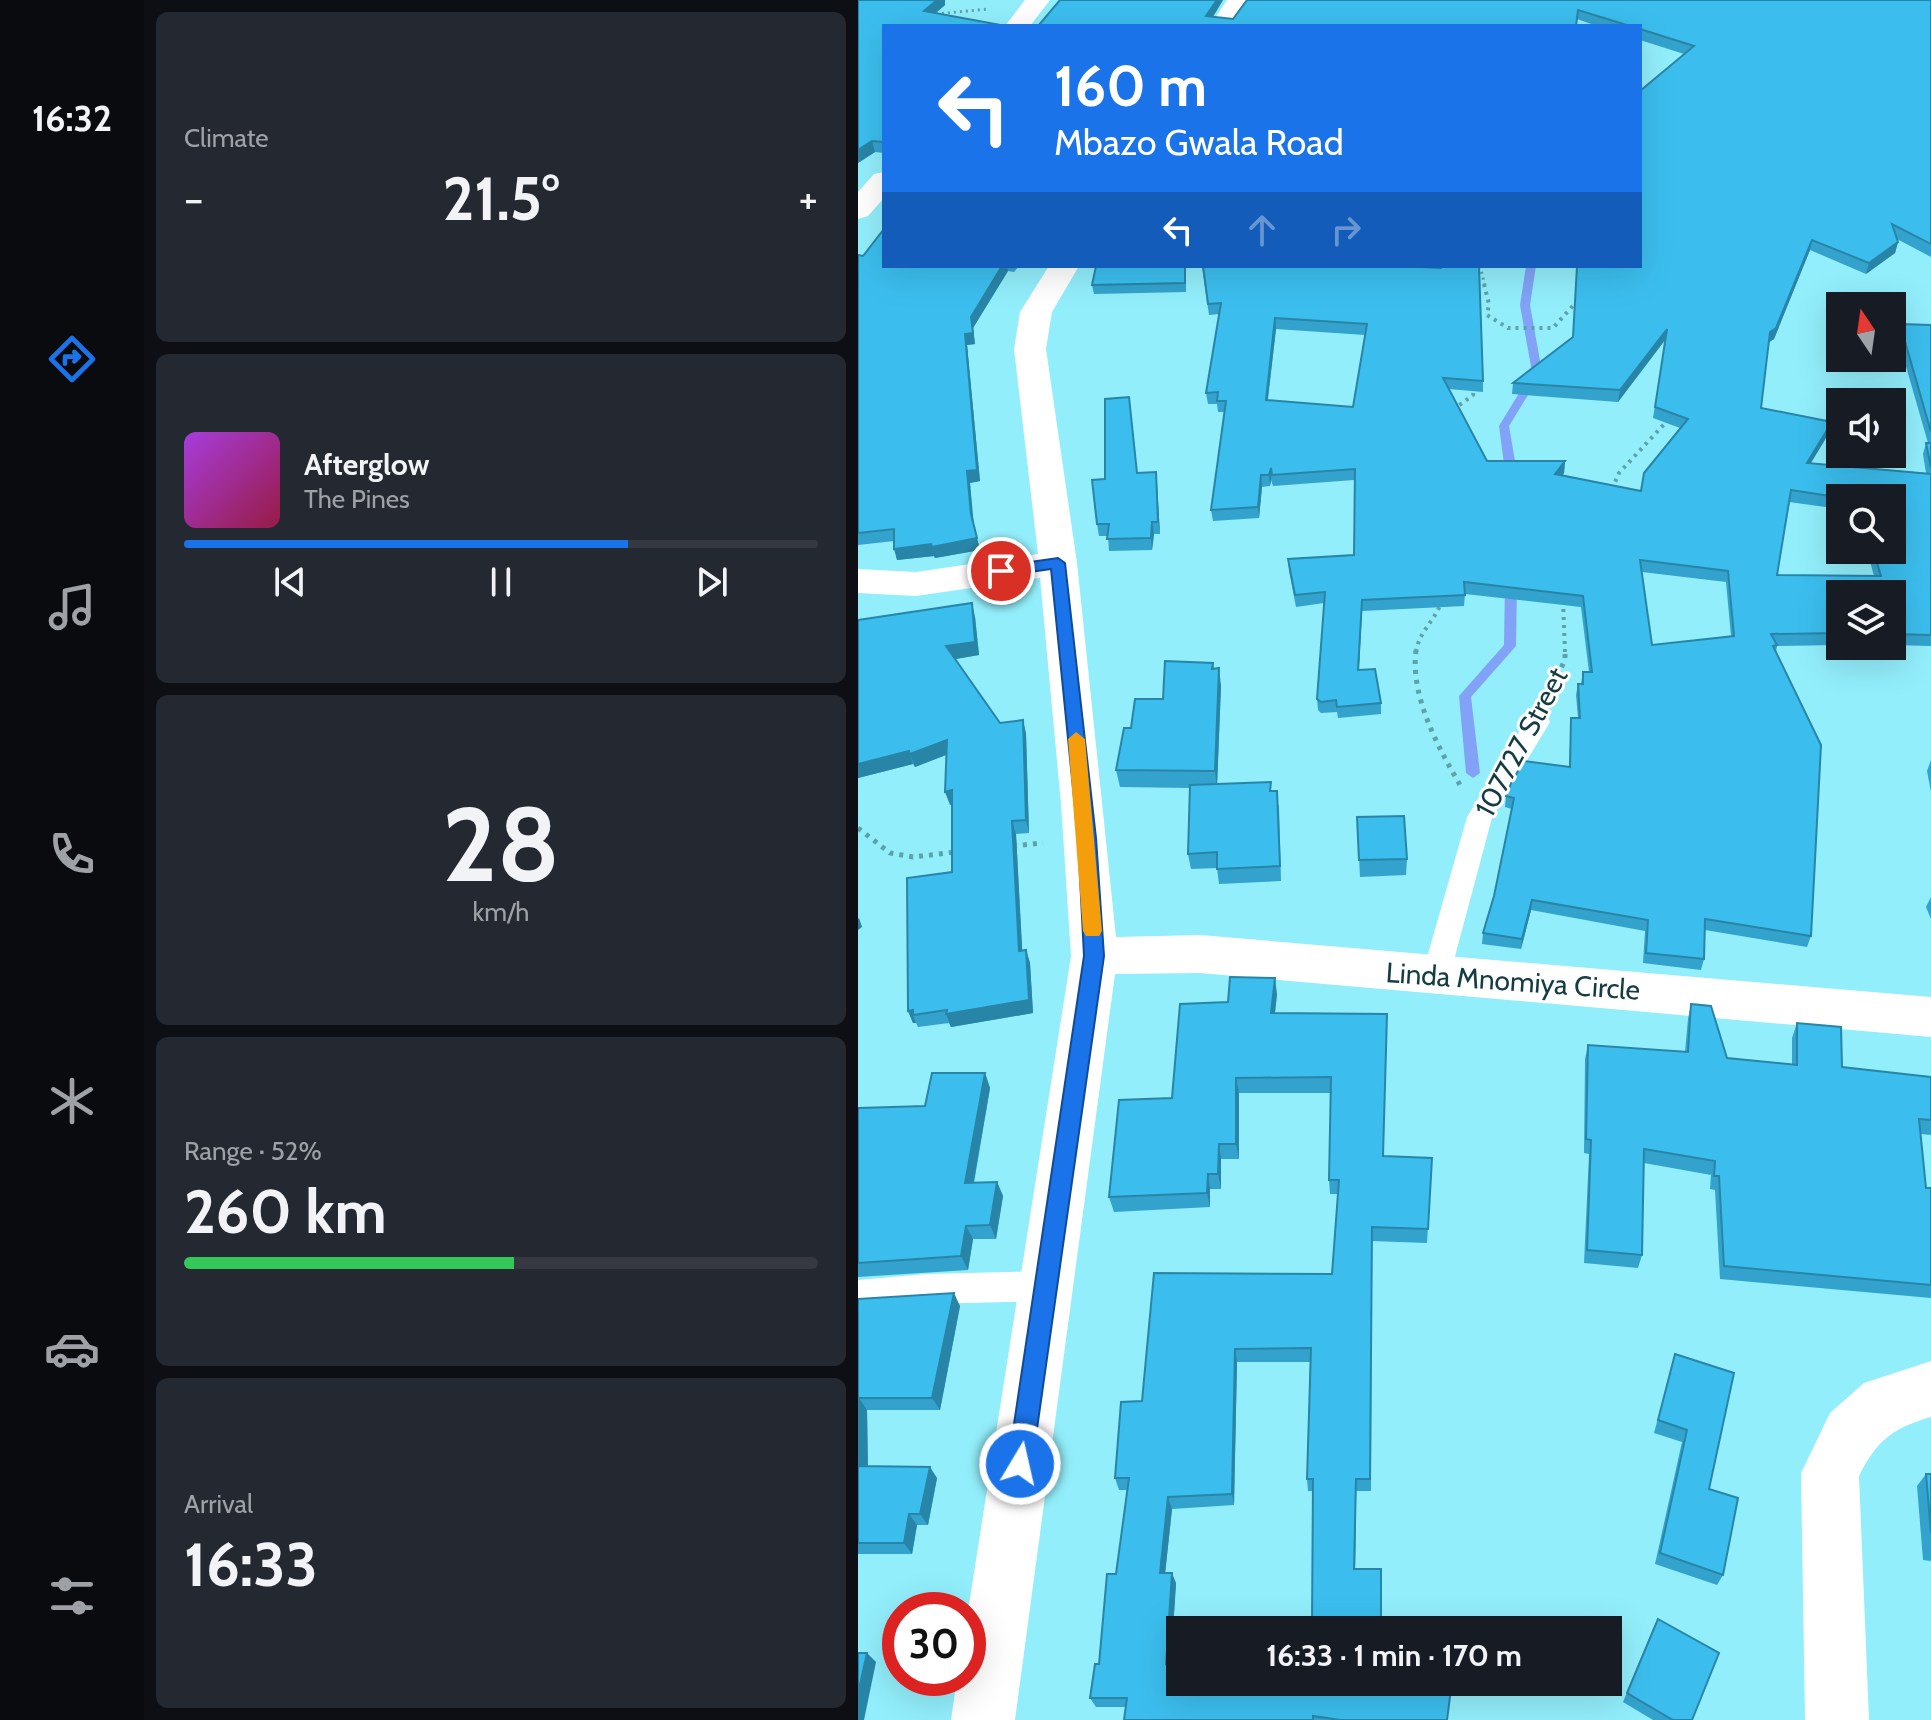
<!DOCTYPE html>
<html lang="en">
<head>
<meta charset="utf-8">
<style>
	:root { --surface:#171b24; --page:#242831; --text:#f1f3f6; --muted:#9ea1a6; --line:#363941; --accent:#1a73e8 }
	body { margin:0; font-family:Cabin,sans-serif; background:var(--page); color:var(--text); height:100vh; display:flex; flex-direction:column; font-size:30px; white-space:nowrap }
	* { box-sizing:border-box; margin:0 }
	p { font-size:26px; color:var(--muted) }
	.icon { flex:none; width:44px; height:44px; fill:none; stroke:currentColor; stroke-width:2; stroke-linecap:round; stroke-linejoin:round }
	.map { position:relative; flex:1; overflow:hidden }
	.sheet { display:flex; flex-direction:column; gap:12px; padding:12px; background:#0d0f14; width:714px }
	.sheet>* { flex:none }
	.guide { position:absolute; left:24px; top:24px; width:760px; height:244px; border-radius:0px; box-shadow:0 8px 32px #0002; background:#1a73e8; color:#fff; overflow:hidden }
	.needle { width:52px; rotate:347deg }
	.fabs { position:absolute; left:968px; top:292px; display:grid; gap:16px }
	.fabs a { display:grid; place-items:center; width:80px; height:80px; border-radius:0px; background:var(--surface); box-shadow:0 8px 32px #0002; font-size:40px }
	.speed { position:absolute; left:24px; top:1592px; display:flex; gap:16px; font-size:40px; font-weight:700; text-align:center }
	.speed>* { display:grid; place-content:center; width:104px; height:104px; border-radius:50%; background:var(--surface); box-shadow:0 8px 32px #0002; line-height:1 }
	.speed .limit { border:12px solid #d22; background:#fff; color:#111 }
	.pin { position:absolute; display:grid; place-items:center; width:68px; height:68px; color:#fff; margin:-34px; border:4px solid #fff; border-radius:50%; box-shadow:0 2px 8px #0007 }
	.me { position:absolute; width:88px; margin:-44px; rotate:9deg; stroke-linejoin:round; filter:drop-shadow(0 0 6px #0008) }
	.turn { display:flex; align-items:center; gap:28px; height:168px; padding:0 40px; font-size:36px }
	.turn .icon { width:104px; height:104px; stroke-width:2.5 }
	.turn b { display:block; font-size:56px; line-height:68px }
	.lanes { display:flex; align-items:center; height:76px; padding:0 40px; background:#0003; justify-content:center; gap:40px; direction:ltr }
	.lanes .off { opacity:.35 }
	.big { font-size:60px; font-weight:800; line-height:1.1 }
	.sheet .tile { flex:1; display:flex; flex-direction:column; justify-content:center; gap:12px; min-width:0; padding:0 28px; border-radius:12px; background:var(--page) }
	.sheet .dial { align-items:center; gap:0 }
	.dial b { font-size:104px; line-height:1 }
	.song { display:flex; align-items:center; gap:24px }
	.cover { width:96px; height:96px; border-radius:12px; background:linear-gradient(135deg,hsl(280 70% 55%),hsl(340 70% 35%)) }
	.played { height:8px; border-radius:4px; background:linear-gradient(90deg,var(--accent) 70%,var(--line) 70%) }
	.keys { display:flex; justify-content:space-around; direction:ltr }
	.heat { display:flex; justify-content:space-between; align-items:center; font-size:44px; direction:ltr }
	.charge { height:12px; border-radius:6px; background:linear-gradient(90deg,#34c759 52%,var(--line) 0) }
	.trip { position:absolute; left:308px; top:1616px; width:456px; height:80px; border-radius:0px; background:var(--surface); box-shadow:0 8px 32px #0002; font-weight:800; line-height:80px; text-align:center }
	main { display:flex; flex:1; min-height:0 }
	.tab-bar { display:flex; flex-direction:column; width:144px; justify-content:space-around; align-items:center; background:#090b0e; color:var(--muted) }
	.tab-bar .icon { width:56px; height:56px }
	.tab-bar .current { color:var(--accent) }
	.tab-bar b { font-size:36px; color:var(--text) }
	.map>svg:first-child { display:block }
</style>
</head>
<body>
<main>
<nav class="tab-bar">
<b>16:32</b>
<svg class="icon current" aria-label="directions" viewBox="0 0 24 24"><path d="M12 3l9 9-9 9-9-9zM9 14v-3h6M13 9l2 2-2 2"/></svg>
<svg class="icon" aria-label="music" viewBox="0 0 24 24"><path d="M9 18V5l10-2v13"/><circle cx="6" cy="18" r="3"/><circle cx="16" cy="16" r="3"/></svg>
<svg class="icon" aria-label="phone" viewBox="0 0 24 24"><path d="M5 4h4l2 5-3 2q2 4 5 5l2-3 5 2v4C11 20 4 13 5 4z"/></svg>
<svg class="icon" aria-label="climate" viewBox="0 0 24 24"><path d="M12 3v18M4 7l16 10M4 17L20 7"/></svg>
<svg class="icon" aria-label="car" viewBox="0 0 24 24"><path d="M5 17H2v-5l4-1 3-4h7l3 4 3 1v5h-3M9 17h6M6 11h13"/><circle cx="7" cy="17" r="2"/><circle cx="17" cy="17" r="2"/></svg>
<svg class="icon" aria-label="filters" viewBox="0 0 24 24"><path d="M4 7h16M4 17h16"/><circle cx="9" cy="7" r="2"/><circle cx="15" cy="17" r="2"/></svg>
</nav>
<section class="sheet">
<div class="tile"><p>Climate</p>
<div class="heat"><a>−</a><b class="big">21.5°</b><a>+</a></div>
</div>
<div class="tile">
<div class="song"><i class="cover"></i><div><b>Afterglow</b><p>The Pines</p></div></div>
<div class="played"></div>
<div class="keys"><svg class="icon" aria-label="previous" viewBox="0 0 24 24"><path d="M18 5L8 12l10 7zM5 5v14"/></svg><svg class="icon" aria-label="pause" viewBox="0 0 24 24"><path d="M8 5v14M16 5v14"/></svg><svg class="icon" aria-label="next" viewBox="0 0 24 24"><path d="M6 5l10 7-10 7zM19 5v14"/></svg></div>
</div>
<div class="tile dial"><b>28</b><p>km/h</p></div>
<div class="tile"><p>Range · 52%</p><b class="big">260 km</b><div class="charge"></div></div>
<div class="tile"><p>Arrival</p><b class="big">16:33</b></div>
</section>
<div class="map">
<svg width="1073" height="1720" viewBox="0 0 1073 1720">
	<rect width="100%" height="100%" fill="#92eefb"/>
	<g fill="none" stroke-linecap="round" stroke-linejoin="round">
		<g fill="#81a2f6" fill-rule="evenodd">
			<polygon points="668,266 678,266 672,305 684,372 651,426 660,479 654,482 648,479 641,426 674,372 662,305"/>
			<polygon points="653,579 659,583 658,646 613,697 622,773 615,778 608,773 601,696 646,645 647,583"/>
		</g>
		<g stroke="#5ca2ac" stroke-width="3" stroke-dasharray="2 4" stroke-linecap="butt">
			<polyline points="78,14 131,9"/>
			<polyline points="622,266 627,286"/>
		</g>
		<g stroke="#5ca2ac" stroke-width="4" stroke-dasharray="3 5" stroke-linecap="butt">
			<polyline points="626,284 631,304 629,315 650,328 695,328 720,300"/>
			<polyline points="595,410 615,395 617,386"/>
			<polyline points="754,489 761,473 810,420"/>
			<polyline points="705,601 707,652"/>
			<path d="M558 652C561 631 578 620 584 600"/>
		</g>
		<g stroke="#5ca2ac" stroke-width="5" stroke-dasharray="4 6" stroke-linecap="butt">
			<path d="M558 650C552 696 580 747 602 785"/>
			<polyline points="692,695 707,659 707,650"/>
			<polyline points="0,828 32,853 55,857 98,852"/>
			<polyline points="155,846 185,843"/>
		</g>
		<g fill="#fff" fill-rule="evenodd">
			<polygon points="680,713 689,716 692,722 634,818 592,975 588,983 578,986 568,983 564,975 609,817 671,716"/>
			<polygon points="189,1271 200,1275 205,1286 200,1297 189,1301 68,1304 0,1310 0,1280 68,1274"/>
		</g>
		<g fill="#fff" fill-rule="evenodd">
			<polygon points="167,0 192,0 172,26 147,26"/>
			<polygon points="369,0 393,0 376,26 352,26"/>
			<polygon points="26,172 26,198 10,216 0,219 0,192 16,174"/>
			<polygon points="191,266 221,266 194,312 188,349 219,563 258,937 342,935 1073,997 1073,1037 342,973 257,974 157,1720 93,1720 99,1678 110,1678 110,1611 213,956 203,804 182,578 58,596 0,593 0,569 58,572 180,554 156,349 162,312"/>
			<path d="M1073 1361V1417C1035 1428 1019 1440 1001 1476L1011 1720H947L943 1473 972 1413 1006 1383Z"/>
		</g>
	</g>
	<g fill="#33a3cd" fill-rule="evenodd">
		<polygon points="0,0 87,0 87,5 78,13 26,26 26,153 17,152 0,163"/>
		<path d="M202 0H365L355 17 375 19 1073 0V257L1039 239 1040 242 1037 253 1008 274 952 250 916 339 910 343 903 408 974 422 971 433 953 463 1068 473 1065 454 1068 443H1070L1039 335 1042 324 1073 325V646L1034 645V594H982V645L919 646 918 652 953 936 949 947 847 930 846 959 843 970 785 963 787 931 673 910 663 949 624 944 625 933 636 896 654 809 647 807 648 796 711 767 713 718H720L718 695 720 684H723L725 672H731L723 607 607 594 606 606 504 611 501 670 523 703V714L480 718 479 712 463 713 460 710 459 699 466 603 438 607 431 571 430 559 496 555V480L415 486 413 480 412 486 404 487 401 518 355 521 353 510 366 412H360L359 404H350L348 393 361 314 351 315 344 266 583 268 625 381V392L591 389 629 461H707L706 473 704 476 783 491 822 428 795 418 807 340 760 402 654 394 655 383 715 337 826 54 782 40V26H739L719 19 180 26ZM418 329 507 335 495 407 410 400ZM982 498H1034V550H1009L1016 576 919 575 931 502 982 509ZM784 572 868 582 873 636 794 645Z"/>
		<polygon points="0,255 5,256 26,266 161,266 156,272 150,271 115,328 117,344 109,345 122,481 112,483 115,524 122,550 77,558 76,556 39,560 36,541 0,545"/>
		<polygon points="238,266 328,266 328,292 236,294 234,285"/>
		<polygon points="298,472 302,534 296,534 294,550 251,551 250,536 241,536 239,524 280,473"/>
		<polygon points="117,617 121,655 97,659 142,723 165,720 168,734 171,833 158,834 164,951 168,950 172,963 175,1013 93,1027 91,1023 60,1027 58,1023 55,1023 50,1011 94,872 94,804 92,805 88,755 57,767 55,764 0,778 0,620"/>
		<polygon points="355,663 356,668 363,686 359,784 414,791 421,806 423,881 361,884 359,868 333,869 330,854 332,788 262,787 258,770 273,728 305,699"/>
		<polygon points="1073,760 1073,792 1069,771"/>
		<polygon points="499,817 549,859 548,875 502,877"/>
		<polygon points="1073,897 1073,919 1068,907"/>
		<polygon points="419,994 417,1013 529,1014 525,1156 574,1158 569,1243 514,1241 513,1491 498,1491 497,1569 454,1626 455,1491 450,1491 449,1479 452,1362 379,1362 376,1505 314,1509 307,1573 318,1583 313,1664 589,1720 266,1720 268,1707 238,1707 232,1698 241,1664 258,1574 269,1490 261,1490 257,1478 284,1401 474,1274 480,1194 472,1194 471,1180 473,1093 381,1093 381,1159 363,1159 363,1189 352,1189 352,1207 256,1212 251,1197 314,1098 370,1002"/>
		<polygon points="833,1004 869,1058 934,1064 934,1038 939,1023 984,1067 1073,1077 1073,1135 1063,1134 1068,1188 1073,1188 1073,1298 862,1279 857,1190 852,1189 853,1175 786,1163 784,1255 780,1268 726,1263 731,1154 726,1153 727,1059 730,1045 827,1052 830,1019"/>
		<polygon points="127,1073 132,1088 116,1183 139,1182 145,1196 138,1239 115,1239 110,1270 0,1277 0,1108 67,1106"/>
		<polygon points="0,1299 102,1306 82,1410 9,1410 10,1466 79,1478 70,1525 59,1525 54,1554 0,1554"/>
		<polygon points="817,1354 851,1489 865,1575 859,1585 797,1564 824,1442 796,1433"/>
		<polygon points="1068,1474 1073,1474 1073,1561 1065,1560 1059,1486"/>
		<polygon points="795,1629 834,1720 795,1720 765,1702"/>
	</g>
	<g fill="#2985a7">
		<polygon points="79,0 87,0 87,5 68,21 66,11"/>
		<polygon points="359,0 365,0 349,26 348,16"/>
		<polygon points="14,141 17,152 0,163 0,150"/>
		<polygon points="954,240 952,250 916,339 909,343 912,332"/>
		<polygon points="1040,242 1037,253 1008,274 1011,263"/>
		<polygon points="144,266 149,266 150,271 115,328 117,344 109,345 122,481 112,483 116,526 113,514 109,471 107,334 113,317"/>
		<polygon points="417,318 418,329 408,412 408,400"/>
		<polygon points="809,329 807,340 760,402 762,390"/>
		<polygon points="974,422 971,433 946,474 949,463"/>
		<polygon points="707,461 706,473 696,486 697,474"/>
		<polygon points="413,468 413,480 412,486 411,475"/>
		<polygon points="298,472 299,484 302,534 300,522"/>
		<polygon points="403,475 404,487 401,518 400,507"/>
		<polygon points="294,522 296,534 294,550 293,538"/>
		<polygon points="119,538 122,550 77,558 76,556 39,560 36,549"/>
		<polygon points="504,600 504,611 500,681 500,670"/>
		<polygon points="114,603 117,617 121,655 92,660 88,646"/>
		<polygon points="361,668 363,686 359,788 357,771"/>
		<polygon points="165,720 168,734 171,833 168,820"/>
		<polygon points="89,740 93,753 57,767 52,754"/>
		<polygon points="51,751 55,764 0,778 0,764"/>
		<polygon points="94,790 98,804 92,805 87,792"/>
		<polygon points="154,821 158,834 165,964 161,951"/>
		<polygon points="674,900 673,910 663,949 664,939"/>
		<polygon points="1,918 4,927 0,930 0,919"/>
		<polygon points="168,950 172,963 175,1013 93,1027 88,1014"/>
		<polygon points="417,978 419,994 415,1029 413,1013"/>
		<polygon points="55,1010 55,1015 58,1023 55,1023 50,1011"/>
		<polygon points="127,1073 132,1088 113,1197 107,1183"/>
		<polygon points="378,1078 381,1093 381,1159 378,1144"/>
		<polygon points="361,1144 363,1159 363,1189 360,1174"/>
		<polygon points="350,1174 352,1189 352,1207 349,1193"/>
		<polygon points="139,1182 145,1196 138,1239 132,1225"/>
		<polygon points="108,1226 115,1239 110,1270 103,1256"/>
		<polygon points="96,1293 102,1306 82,1410 74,1398"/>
		<polygon points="377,1349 379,1362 376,1505 374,1494"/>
		<polygon points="1,1398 9,1410 10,1477 1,1466"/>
		<polygon points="72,1467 79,1478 70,1525 62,1514"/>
		<polygon points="498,1479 498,1491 497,1580 496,1569"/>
		<polygon points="310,1497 314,1509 306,1584 302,1573"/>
		<polygon points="51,1514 59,1525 54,1554 46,1543"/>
		<polygon points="314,1573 318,1583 312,1674 308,1664"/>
		<polygon points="9,1653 18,1662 6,1720 0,1720 0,1694"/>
	</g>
	<g fill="#3bbeee" stroke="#2985a7" stroke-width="2" fill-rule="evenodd">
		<polygon points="0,0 79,0 66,11 148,26 26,26 26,142 14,141 0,150"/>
		<path d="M202 0H359L348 16 375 19 389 0H1073V244L1034 224 1040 242 1011 263 954 240 918 328 912 332 903 408 974 422 949 463 1073 474V635L1034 634V594H982V633L913 634 919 645 915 646 963 745 953 936 847 919 846 959 788 953 790 920 674 900 664 939 625 933 636 896 656 798 648 796 654 781 666 761 712 767 713 718H722L720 684H725V672H734L725 596 606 582 607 595 504 600 500 670 517 669 523 703 479 707 478 700 463 702 459 699 467 592 437 595 430 559 496 555 497 469 414 475 413 468 411 475H403L400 507 353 510 368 401H359L360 392 348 393 363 303 350 304 345 266H543L583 268 584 266H621L625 381 585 378 629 461H707L697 474 783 491 786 473 830 419 797 407 809 329 762 390 655 383 715 337 719 266H782V91L836 46 782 29V26H772L720 10 718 26H180ZM417 318 509 324 495 407 408 400ZM933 490 985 498H1034V550H1015L1023 576 919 575ZM782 560 870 571 876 636 794 645Z"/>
		<polygon points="26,229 26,266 144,266 113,317 115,333 107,334 119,470 109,471 113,514 119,538 74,547 73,544 36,549 36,529 0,533 0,255 5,256"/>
		<polygon points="238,266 327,266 327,283 234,285"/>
		<polygon points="1042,324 1073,325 1073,432"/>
		<polygon points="271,397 279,473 298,472 300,522 294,522 293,538 249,539 251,524 239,524 234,480 247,479 247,399"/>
		<polygon points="1068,443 1073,443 1073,468"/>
		<polygon points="114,603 117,642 88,646 142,723 165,720 168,820 154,821 161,951 168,950 171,1000 88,1014 89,1010 55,1015 55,1010 50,1011 49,878 94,872 94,790 87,792 89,740 52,754 51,751 0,764 0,620"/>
		<polygon points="307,661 355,663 354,669 361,668 357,771 258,770 266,728 273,728 277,699 305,699"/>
		<polygon points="413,782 412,791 419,791 422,866 359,869 359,852 330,854 332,785"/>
		<polygon points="546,816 549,859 501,860 499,817"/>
		<polygon points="372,977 417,978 413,1013 529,1014 525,1156 574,1158 570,1229 514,1227 512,1479 498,1479 496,1569 523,1569 523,1630 384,1630 384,1628 454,1626 455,1479 449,1479 453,1348 377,1349 374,1494 310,1497 302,1573 314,1573 308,1664 322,1664 322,1682 547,1682 593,1689 589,1720 482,1720 455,1716 455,1720 266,1720 269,1698 232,1698 237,1664 241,1664 249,1574 258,1574 271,1478 257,1478 263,1402 284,1401 296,1273 474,1274 481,1180 471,1180 473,1077 378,1078 378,1144 361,1144 360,1174 350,1174 349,1193 251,1197 261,1100 314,1098 322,1004 370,1002"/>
		<polygon points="833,1004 853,1006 869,1058 939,1065 939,1023 983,1027 984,1067 1073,1077 1073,1120 1061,1119 1068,1188 1073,1188 1073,1285 866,1266 861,1176 856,1176 857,1161 786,1149 784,1255 729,1250 733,1140 728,1139 730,1045 830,1052"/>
		<polygon points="74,1073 127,1073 107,1183 139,1182 132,1225 108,1226 103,1256 0,1263 0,1108 67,1106"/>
		<polygon points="96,1293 74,1398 1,1398 1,1466 72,1467 62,1514 51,1514 46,1543 0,1543 0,1299"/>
		<polygon points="817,1354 876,1373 851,1489 880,1498 865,1575 802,1553 829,1430 800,1420"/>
		<polygon points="1068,1474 1073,1474 1073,1533"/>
		<polygon points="800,1619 861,1653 834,1720 815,1720 769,1693"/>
		<polygon points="0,1653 9,1653 0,1694"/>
	</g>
	<polygon fill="#1a73e8" stroke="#114b97" stroke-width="2" points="200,558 207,563 238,838 246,956 174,1464 171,1473 162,1476 154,1473 150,1464 226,956 220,838 193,569 143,576 136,571 143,566"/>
	<polygon fill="#f59e0b" points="218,732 227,739 244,931 241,936 228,936 225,931 210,739"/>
	<g text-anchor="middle" stroke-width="6" stroke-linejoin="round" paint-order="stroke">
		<g font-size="28" fill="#143c41" stroke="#fefefe">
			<text transform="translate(663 742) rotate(-62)" y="10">107727 Street</text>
			<text transform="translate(655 981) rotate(4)" y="10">Linda Mnomiya Circle</text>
		</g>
	</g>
</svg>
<div class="fabs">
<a><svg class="needle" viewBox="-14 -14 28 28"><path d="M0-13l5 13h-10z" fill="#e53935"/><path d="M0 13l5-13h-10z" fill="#9ea1a6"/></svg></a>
<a><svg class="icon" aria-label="sound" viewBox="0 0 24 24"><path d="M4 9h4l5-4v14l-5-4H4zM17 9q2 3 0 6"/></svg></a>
<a><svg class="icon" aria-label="search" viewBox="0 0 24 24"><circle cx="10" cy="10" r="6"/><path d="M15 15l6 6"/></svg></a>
<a><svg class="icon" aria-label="layers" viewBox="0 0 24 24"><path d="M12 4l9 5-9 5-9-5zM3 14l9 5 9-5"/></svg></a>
</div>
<div class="speed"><div class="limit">30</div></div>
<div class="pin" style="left:143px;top:571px;background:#d93025"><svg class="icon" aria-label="arrive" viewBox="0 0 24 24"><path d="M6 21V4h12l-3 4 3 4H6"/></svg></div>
<svg class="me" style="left:162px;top:1464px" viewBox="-20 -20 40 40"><circle r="17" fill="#1a73e8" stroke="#fff" stroke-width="3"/><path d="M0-11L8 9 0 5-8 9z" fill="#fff"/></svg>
<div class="trip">16:33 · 1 min · 170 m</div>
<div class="guide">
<div class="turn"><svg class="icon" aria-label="left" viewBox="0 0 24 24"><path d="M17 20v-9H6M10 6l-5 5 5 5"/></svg><div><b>160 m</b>Mbazo Gwala Road</div></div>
<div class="lanes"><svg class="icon" aria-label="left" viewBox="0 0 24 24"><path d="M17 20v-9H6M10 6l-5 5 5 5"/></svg><svg class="icon off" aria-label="ahead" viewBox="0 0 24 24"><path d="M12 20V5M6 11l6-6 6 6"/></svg><svg class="icon off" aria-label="right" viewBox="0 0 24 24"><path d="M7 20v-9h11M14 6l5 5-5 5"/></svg></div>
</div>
</div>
</main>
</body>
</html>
